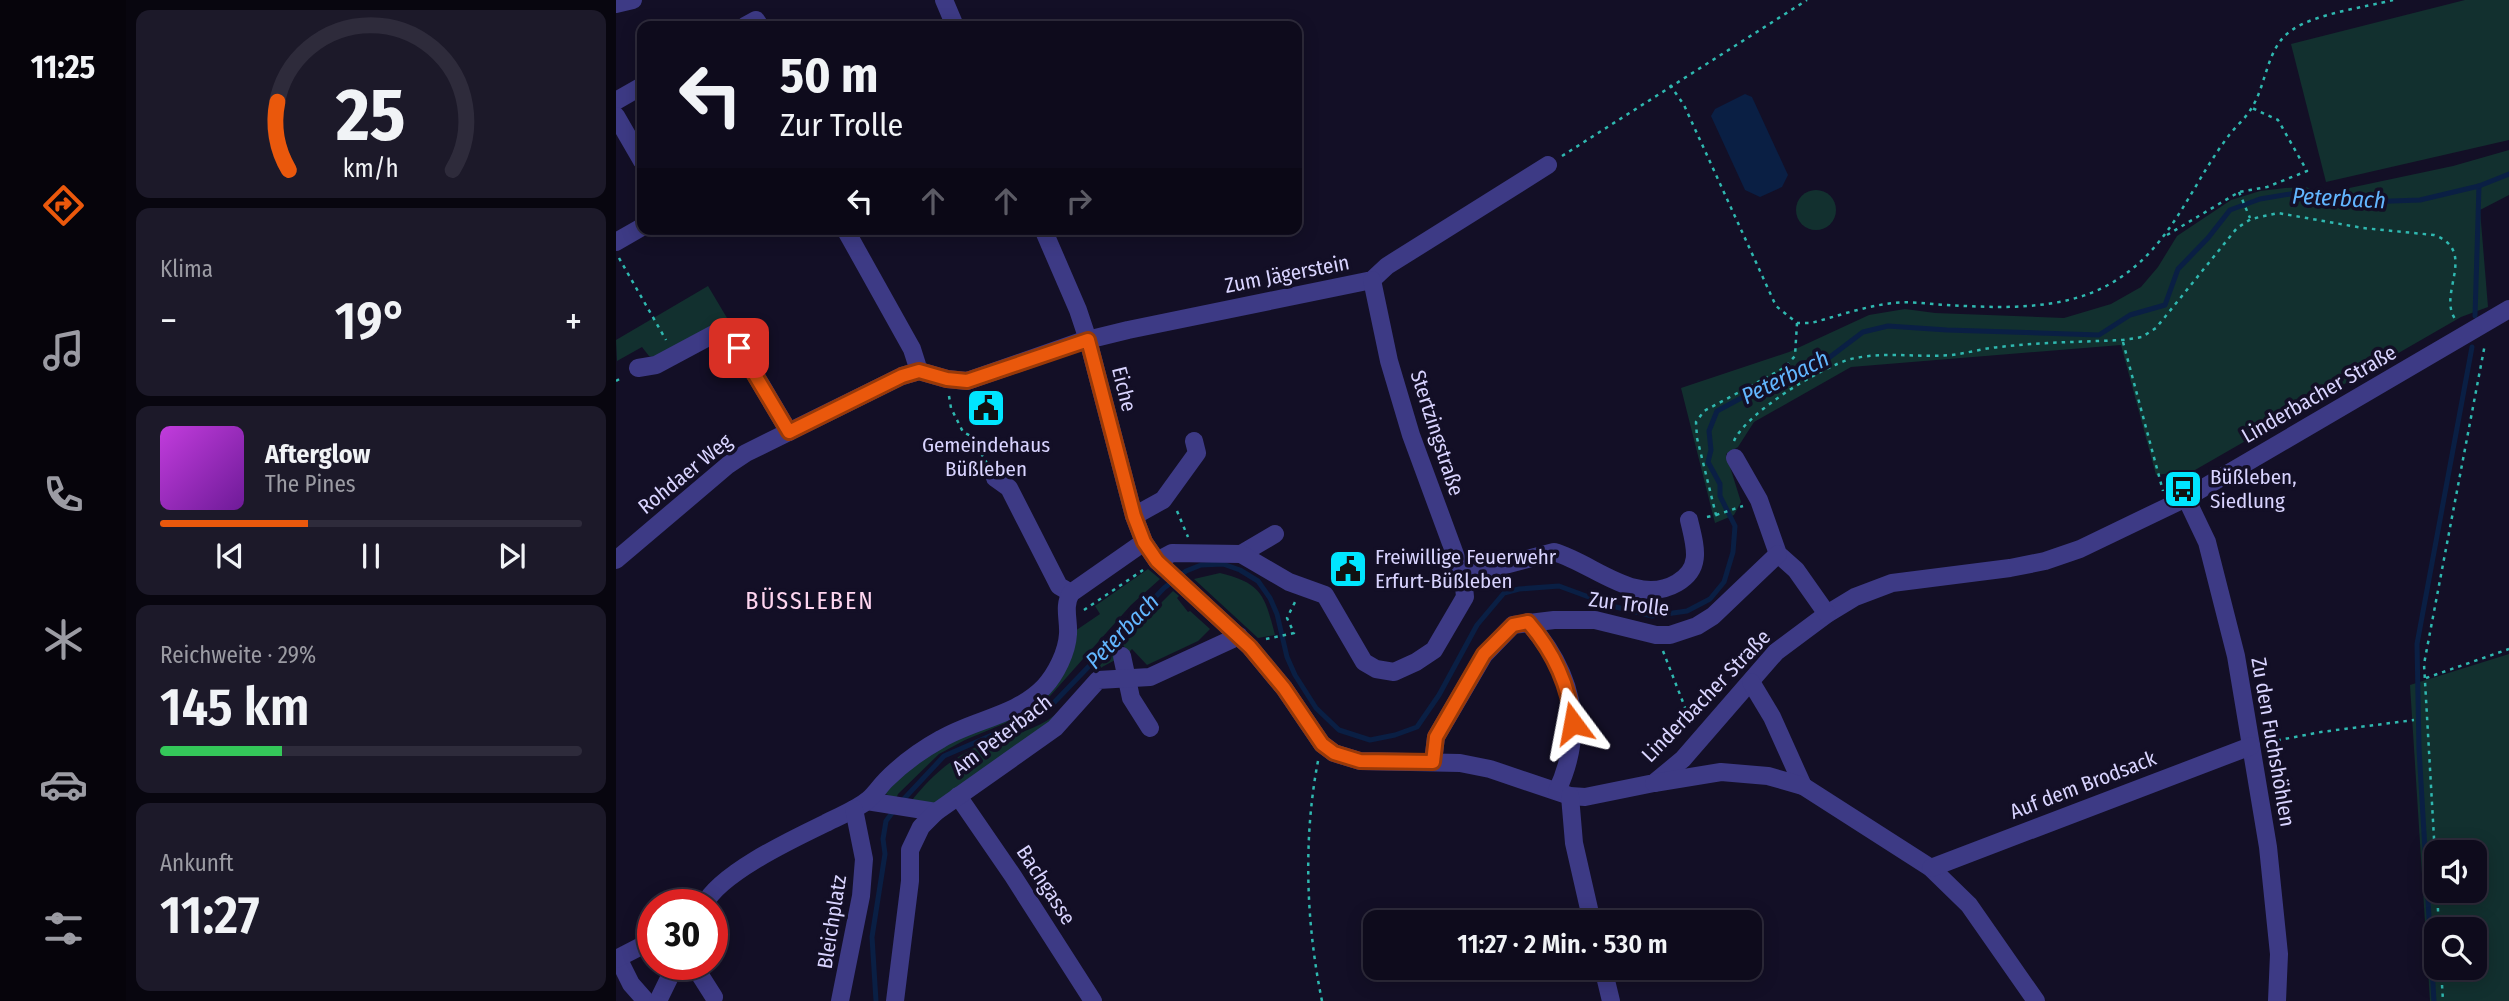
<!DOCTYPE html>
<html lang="de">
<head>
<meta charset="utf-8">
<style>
	:root { --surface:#0e0b1c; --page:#1c1929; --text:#f1f3f6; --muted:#9b9ba3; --line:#2e2b3b; --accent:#ea580c }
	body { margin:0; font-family:"Fira Sans Condensed",sans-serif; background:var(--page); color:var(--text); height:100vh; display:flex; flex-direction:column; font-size:26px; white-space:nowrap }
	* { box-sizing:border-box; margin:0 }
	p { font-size:23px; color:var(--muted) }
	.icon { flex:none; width:38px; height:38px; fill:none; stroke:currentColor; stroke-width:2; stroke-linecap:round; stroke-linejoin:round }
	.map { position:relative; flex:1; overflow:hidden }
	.panel { display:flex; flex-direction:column; gap:10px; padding:10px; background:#08060f; width:490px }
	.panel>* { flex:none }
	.top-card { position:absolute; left:21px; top:21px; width:665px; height:214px; border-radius:14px; box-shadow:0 4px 18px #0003,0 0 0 2px var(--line); background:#0e0b1c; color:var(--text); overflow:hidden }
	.buttons { position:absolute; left:1808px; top:840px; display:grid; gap:14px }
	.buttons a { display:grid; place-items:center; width:63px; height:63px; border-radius:14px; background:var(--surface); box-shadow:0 4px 18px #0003,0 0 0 2px var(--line); font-size:35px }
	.speed { position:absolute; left:21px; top:889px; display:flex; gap:14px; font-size:35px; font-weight:700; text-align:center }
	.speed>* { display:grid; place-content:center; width:91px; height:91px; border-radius:50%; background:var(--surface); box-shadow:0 4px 18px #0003,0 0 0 2px var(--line); line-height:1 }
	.speed .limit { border:10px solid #d22; background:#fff; color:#111 }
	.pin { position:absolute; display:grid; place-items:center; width:60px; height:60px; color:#fff; margin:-30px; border-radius:14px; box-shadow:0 4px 10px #0006 }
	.me { position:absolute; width:77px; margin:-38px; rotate:347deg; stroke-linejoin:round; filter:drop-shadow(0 0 5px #0008) }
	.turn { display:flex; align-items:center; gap:24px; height:147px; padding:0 28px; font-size:32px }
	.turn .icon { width:91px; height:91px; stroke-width:2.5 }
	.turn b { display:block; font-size:49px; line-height:60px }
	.lanes { display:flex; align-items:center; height:66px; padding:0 28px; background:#0003; justify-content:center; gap:35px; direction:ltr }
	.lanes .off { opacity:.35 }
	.big { font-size:52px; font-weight:600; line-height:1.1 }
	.panel .card { flex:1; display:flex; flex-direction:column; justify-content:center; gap:10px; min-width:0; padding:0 24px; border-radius:14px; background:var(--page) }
	.panel .dial { align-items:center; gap:0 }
	.dial svg { height:182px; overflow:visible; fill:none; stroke:var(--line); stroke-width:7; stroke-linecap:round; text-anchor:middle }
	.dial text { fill:var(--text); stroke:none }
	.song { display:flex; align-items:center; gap:21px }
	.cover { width:84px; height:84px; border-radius:10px; background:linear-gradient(135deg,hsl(290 70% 55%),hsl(280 70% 35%)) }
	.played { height:7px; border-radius:4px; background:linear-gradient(90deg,var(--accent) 35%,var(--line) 35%) }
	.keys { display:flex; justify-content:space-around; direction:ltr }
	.heat { display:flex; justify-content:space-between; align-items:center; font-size:38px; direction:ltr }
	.charge { height:10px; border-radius:5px; background:linear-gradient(90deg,#34c759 29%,var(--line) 0) }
	.trip { position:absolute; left:747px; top:910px; width:399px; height:70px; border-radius:14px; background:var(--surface); box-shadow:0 4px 18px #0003,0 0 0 2px var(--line); font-weight:600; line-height:70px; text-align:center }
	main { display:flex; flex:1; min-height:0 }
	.menu { display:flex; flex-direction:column; width:126px; justify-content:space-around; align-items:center; background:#06040b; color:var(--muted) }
	.menu .icon { width:49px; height:49px }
	.menu .on { color:var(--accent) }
	.menu b { font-size:32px; color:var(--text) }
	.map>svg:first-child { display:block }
</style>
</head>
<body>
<main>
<nav class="menu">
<b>11:25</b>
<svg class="icon on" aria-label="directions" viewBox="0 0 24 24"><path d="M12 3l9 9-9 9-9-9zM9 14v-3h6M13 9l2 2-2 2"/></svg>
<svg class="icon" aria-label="music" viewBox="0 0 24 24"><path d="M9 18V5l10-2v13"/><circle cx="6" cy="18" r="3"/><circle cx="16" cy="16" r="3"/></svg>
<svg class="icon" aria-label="phone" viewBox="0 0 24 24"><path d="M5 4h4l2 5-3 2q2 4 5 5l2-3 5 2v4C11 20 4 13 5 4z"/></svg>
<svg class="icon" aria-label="climate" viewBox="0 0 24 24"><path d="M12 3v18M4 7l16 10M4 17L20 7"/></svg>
<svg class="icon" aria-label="car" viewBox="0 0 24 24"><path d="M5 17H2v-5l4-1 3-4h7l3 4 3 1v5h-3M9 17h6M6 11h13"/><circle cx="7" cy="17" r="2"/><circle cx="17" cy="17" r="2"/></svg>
<svg class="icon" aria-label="filters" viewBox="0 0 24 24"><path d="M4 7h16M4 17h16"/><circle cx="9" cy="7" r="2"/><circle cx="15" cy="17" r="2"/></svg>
</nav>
<section class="panel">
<div class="card dial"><svg viewBox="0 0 100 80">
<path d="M14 69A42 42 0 1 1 86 69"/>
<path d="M14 69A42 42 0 0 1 9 39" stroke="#ea580c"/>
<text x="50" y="56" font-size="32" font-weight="700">25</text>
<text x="50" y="72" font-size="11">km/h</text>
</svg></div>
<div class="card"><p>Klima</p>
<div class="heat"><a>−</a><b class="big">19°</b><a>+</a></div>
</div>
<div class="card">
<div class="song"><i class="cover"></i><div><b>Afterglow</b><p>The Pines</p></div></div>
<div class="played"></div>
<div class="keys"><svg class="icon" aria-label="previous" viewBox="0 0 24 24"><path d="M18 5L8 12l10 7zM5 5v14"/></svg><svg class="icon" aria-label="pause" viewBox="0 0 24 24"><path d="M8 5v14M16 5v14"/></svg><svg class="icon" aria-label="next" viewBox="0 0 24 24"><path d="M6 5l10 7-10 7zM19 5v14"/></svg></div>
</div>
<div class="card"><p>Reichweite · 29%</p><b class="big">145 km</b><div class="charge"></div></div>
<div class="card"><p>Ankunft</p><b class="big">11:27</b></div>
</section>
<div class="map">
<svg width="1893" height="1001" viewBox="0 0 1893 1001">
	<rect width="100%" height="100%" fill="#130f26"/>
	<g fill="#12302f" fill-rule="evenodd">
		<polygon points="1849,0 1893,0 1893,140 1710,182 1675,44"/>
		<polygon points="1893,150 1893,195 1864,210 1872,307 1845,317 1579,470 1540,475 1505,345 1235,367 1138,422 1122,447 1110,454 1125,502 1118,515 1099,523 1065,388 1173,352 1253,315 1289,309 1319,313 1448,318 1495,304 1525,287 1542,267 1561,236 1615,200 1644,191 1669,188 1690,187 1705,194 1837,166"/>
		<circle cx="1200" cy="210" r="20"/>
		<polygon points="92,286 111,318 42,358 33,356 26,347 1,361 0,340"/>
		<polygon points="532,569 544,579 515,605 426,705 406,716 349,740 323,754 282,794 280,799 268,793 283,776 330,744 408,712 459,631 484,614 479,606"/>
		<path d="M604 573C646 583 649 596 659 635L642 638 578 579Z"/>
		<polygon points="557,591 563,596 561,598 572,612 574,611 594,629 582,641 531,665 516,649 513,652 505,643"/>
		<path d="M495 653 501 659 486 667 439 719 317 804 294 803C312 779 333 760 360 747 383 737 410 734 432 720 450 709 479 670 495 653Z"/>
		<path d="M1893 654V1001H1814L1794 685ZM1820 852H1858V891H1820ZM1820 929H1858V968H1820Z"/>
	</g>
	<polygon fill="#0a1f44" points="1129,94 1136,97 1172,175 1166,187 1144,197 1129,190 1095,116 1099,109"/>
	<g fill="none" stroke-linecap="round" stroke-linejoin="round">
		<g stroke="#0a1f44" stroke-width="5">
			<polyline points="1859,316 1863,186"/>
			<polyline points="285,802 328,756 429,712 548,588 570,571 585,565 607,564 624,570 642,581 654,598 661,614 671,657 679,675 700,708 723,730 754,740 779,735 801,727 823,695 861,625 888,593 903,589 943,586 1000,607 1036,616 1071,611 1094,599 1108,582 1117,552 1119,526 1104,496 1104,484 1092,462 1095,450 1093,431 1101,411 1166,376 1206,363 1247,332 1272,326 1331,330 1483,335 1514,315 1549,305 1562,269 1592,238 1614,210 1644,199 1686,192 1695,198 1721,203 1804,200 1863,186 1893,174"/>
			<polyline points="260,1001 256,937 269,854 267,839 270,821 279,809"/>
			<polyline points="1818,1001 1803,749 1801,644 1856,347"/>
		</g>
		<g stroke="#2fb8b0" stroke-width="2.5" stroke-dasharray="3.5 5" stroke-linecap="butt">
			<path d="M1054 85 1068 105 1160 306 1181 323H1195C1222 316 1249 306 1278 303 1295 301 1313 304 1331 305 1383 308 1445 311 1492 285 1554 251 1572 190 1611 138 1618 128 1629 119 1635 109 1651 85 1650 47 1676 30 1698 14 1750 7 1777 0"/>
			<polyline points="946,156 1191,0"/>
			<polyline points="1623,192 1634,218"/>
			<polyline points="1551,235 1623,192 1651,187 1691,171 1662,120 1636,108"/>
			<polyline points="3,258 50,340"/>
			<polyline points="1507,342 1547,491"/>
			<polyline points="0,381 7,377"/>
			<polyline points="333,396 335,408 347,432 355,436 372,465"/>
			<path d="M1118 441C1130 413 1205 367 1235 359 1269 351 1302 358 1336 355 1352 353 1368 348 1384 347 1425 342 1466 342 1507 340L1526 337 1540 328 1621 228 1635 219 1662 213 1747 228 1818 235C1863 251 1820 295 1840 320"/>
			<polyline points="561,511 572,537"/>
			<polyline points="1100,515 1127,506"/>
			<polyline points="1091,517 1100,515 1081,438 1080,422 1088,411 1168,368 1179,356 1181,323"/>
			<polyline points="468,610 527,570"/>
			<polyline points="650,639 678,633 671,618 679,602"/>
			<polyline points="1047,651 1070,710 1095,700"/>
			<polyline points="1810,678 1893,649"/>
			<polyline points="1653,742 1705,732 1798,720"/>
			<path d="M702 761C687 839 690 923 706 1001"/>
			<polyline points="1820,873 1808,664 1869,344"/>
			<polyline points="1821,891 1823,929"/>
			<polyline points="1825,968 1827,1001"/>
		</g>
		<g stroke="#3d3a85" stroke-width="18">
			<polyline points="328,0 339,26"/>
			<polyline points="0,4 17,0"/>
			<polyline points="129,26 140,20 144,26"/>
			<polyline points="0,101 26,86"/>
			<polyline points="0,116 26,161"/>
			<polyline points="229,229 296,349 303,371"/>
			<polyline points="427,229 462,310 472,340 518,516 528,542 541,561 634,647 668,688 706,744 718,753 744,761 844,763 874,769 954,796 969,797 1038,783 1067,759 1160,652 1211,614 1239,597 1276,583 1394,568 1429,561 1464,549 1570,498 1893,309"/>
			<polyline points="0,242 26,227"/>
			<polyline points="22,368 40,365 111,327 173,432"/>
			<polyline points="1119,458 1143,500 1162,554 1180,570 1211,614"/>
			<polyline points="379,478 393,488 443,586 455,593"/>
			<polyline points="1570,498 1591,542 1620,656 1652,847 1663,954 1661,1001"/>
			<polyline points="518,516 547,500 581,453 578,441"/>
			<polyline points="625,554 659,534"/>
			<polyline points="0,560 112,465 130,453 286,376 303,371 331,379 351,381 463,342 512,330 756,280 771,266 932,165"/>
			<polyline points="541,561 556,553 625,554 673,582 709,595 748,662 760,669 778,672 800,662 818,650 849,597 847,576 795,435 773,361 756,280"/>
			<path d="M847 576 938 552C977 563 1020 607 1061 583 1087 568 1079 546 1073 520"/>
			<path d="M912 622C957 673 970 729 941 791"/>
			<polyline points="506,656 515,698 534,728"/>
			<polyline points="1135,682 1156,717 1187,786"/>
			<polyline points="817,762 820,737 868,655 897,625 938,620 979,620 1040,635 1054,635 1081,626 1097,616 1162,554"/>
			<polyline points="1038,783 1105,772 1152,776 1187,786 1315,868 1353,905 1420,1001"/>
			<polyline points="342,796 397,876 477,1001"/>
			<polyline points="954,796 958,843 976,922"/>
			<polyline points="251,801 320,812"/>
			<polyline points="1315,868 1635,746"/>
			<path d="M88 905C104 873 177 839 210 823 223 816 240 810 252 800 259 794 264 786 270 780 286 764 305 750 325 739 359 719 400 716 428 687 440 674 451 652 452 634 453 620 447 606 455 593L528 542"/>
			<polyline points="2,958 15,984 30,1001"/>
			<polyline points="0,959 37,940"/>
			<polyline points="77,964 98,997"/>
			<polyline points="987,968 995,1001"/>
			<polyline points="42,1001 60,964"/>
			<polyline points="224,1001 245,896 248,859 238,809"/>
			<polyline points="279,1001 294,881 294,850 305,827 320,812 439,728 482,680 534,677 623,636"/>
		</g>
	</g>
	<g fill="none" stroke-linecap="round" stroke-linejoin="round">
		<defs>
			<path id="route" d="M123 348 173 432 286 376 303 371 331 379 351 381 472 340 518 516 528 542 541 561 634 647 668 688 706 744 718 753 744 761 817 762 820 737 868 654 897 625 912 622C937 651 953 685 957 723"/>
		</defs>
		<use href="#route" stroke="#983908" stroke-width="18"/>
		<use href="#route" stroke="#ea580c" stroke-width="12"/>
	</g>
	<defs>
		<symbol id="civic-square" viewBox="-11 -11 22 22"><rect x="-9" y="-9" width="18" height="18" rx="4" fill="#00e5ff" stroke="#130f26"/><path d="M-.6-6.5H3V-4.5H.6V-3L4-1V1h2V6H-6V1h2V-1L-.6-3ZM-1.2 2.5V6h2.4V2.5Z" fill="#111"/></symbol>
		<symbol id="bus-square" viewBox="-11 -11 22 22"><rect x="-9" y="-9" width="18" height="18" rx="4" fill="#00e5ff" stroke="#130f26"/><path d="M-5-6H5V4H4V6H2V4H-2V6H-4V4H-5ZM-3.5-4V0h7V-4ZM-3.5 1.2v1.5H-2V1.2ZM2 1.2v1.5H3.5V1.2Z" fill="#111"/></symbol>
	</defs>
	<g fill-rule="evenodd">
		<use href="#civic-square" x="348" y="386" width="44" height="44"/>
		<use href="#bus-square" x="1545" y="467" width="44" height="44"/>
		<use href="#civic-square" x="710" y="547" width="44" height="44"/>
	</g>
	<g text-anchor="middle" stroke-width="7" stroke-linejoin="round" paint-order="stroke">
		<g font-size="21" fill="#d9d4ff" stroke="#130f26">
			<text transform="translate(671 274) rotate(-11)" y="7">Zum Jägerstein</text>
			<text transform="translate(508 389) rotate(76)" y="7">Eiche</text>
			<text transform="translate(1703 394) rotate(-30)" y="7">Linderbacher Straße</text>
			<text transform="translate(821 433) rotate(72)" y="7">Stertzingstraße</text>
			<text transform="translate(69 474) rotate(-39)" y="7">Rohdaer Weg</text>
			<text transform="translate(1013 604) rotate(7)" y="7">Zur Trolle</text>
			<text transform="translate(1090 696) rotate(-46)" y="7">Linderbacher Straße</text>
			<text transform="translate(386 735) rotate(-37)" y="7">Am Peterbach</text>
			<text transform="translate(1657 742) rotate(80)" y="7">Zu den Fuchshöhlen</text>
			<text transform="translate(1467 785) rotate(-21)" y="7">Auf dem Brodsack</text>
			<text transform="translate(430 885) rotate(57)" y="7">Bachgasse</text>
			<text transform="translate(216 922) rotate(-81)" y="7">Bleichplatz</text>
		</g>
		<g font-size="21" fill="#d9d4ff" stroke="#130f26" text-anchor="start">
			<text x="370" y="452" text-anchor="middle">Gemeindehaus<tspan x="370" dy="24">Büßleben</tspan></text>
			<text x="1594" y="484">Büßleben,<tspan x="1594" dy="24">Siedlung</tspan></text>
			<text x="759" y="564">Freiwillige Feuerwehr<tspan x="759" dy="24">Erfurt-Büßleben</tspan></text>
		</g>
		<g font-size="23" font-style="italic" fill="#62b6ff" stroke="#130f26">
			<text transform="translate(1723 198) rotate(3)" y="8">Peterbach</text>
			<text transform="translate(1169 377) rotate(-26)" y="8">Peterbach</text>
			<text transform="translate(506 631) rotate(-46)" y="8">Peterbach</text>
		</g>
		<g font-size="24" letter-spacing="2" fill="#ffd6f0" stroke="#130f26">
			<text x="194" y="609">BÜSSLEBEN</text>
		</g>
	</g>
</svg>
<div class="buttons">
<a><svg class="icon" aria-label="sound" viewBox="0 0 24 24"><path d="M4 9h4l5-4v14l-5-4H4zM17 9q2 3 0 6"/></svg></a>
<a><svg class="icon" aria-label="search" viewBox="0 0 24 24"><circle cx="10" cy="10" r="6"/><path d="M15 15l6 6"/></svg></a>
</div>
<div class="speed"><div class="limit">30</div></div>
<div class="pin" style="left:123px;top:348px;background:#d93025"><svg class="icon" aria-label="arrive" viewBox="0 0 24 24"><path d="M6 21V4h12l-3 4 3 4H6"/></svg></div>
<svg class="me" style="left:957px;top:723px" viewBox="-20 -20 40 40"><path d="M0-17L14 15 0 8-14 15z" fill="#ea580c" stroke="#fff" stroke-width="4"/></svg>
<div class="trip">11:27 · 2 Min. · 530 m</div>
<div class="top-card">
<div class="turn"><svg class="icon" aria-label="left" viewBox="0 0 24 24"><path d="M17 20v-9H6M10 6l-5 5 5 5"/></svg><div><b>50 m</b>Zur Trolle</div></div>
<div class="lanes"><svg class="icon" aria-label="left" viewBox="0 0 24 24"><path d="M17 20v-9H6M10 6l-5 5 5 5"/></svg><svg class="icon off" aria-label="ahead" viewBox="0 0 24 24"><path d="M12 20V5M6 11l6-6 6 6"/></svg><svg class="icon off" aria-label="ahead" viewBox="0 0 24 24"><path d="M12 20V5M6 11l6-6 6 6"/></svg><svg class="icon off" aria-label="right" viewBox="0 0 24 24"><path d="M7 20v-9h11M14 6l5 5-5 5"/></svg></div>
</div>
</div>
</main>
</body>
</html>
